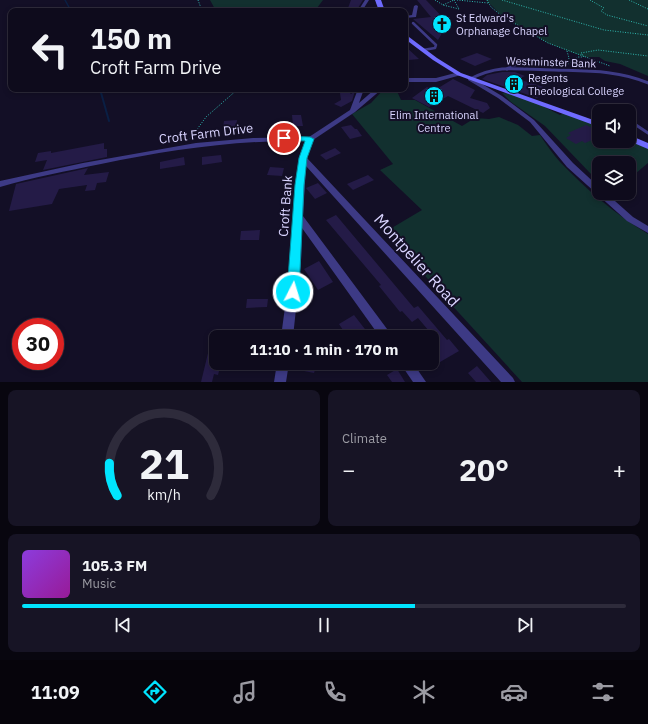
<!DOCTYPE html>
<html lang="en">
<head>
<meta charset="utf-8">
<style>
	:root { --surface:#0e0b1c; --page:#171425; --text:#f1f3f6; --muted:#9b9ba3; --line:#2e2b3b; --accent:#00e5ff }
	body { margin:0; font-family:"IBM Plex Sans",sans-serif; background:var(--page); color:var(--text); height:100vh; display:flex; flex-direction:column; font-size:15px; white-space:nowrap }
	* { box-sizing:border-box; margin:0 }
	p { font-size:13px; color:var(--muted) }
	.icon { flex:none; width:22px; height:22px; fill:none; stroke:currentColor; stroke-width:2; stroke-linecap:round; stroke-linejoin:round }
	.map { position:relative; height:382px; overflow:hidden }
	.details { display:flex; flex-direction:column; gap:8px; padding:8px; background:#08060f; flex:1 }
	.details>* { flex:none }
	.banner { position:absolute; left:8px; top:8px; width:400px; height:84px; border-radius:8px; box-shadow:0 2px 6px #0003,0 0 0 1px var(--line); background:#0e0b1c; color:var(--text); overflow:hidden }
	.buttons { position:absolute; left:592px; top:104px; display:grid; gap:8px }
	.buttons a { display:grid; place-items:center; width:44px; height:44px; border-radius:8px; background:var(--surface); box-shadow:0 2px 6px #0003,0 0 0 1px var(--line); font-size:20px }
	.speed { position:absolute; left:12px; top:318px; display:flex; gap:8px; font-size:20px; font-weight:700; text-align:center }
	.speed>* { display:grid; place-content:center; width:52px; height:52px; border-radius:50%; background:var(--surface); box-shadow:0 2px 6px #0003,0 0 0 1px var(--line); line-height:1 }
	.speed .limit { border:6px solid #d22; background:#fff; color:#111 }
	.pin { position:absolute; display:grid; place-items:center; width:34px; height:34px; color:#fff; margin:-17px; border:2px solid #fff; border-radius:50%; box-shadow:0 1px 4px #0007 }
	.me { position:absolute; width:44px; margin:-22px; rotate:5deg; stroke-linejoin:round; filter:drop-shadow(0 0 3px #0008) }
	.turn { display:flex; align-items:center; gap:14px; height:84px; padding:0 16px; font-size:18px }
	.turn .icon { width:52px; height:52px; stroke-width:2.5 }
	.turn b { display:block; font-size:28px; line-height:34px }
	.big { font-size:30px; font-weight:700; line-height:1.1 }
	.details .widget { flex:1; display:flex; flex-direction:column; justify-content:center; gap:6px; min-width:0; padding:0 14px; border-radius:8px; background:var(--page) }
	.details .dial { align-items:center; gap:0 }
	.dial svg { height:104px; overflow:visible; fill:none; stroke:var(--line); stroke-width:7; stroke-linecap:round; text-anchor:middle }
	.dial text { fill:var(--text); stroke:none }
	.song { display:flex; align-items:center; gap:12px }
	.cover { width:48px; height:48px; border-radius:6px; background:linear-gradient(135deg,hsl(270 70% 55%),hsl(300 70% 35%)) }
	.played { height:4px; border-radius:2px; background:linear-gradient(90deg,var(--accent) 65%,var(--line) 65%) }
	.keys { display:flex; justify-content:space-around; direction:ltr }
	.heat { display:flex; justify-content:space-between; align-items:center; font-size:22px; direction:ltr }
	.details .tiles { flex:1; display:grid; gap:8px; grid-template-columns:1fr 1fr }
	.widget:last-child { grid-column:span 2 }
	.trip { position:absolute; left:209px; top:330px; width:230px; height:40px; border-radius:8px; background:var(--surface); box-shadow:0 2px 6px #0003,0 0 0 1px var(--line); font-weight:700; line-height:40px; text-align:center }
	.dock { display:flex; height:64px; justify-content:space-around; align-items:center; background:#06040b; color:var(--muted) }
	.dock .icon { width:28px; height:28px }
	.dock .on { color:var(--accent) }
	.dock b { font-size:18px; color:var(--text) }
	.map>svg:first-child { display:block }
</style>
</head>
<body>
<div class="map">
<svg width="648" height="382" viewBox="0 0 648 382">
	<rect width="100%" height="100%" fill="#130f26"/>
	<g fill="#12302f">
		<polygon points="210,0 323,0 317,8 321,11 216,11"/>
		<polygon points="486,0 648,0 648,76 620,64 605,61 599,57 584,57 548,43 502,16"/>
		<path d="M384 89H396L401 100H415L462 126 475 118 489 119 499 117 518 125 532 136 540 135C546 144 553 154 560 162 586 189 616 215 648 234V382H522L385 232 422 210 380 170 393 164 352 114 371 103Z"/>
		<path d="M502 93C519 93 545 107 560 115L564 113 599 127V141H629L648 148V163L629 179V163H599V180L591 174 545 126 511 102Z"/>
	</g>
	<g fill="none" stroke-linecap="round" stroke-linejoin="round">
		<polyline stroke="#0a1f44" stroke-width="1.5" points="65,0 71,11"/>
		<polyline stroke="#0a1f44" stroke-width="2" points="100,89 109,121"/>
	</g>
	<g fill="#241b47">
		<polygon points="351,0 363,0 358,8 348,8"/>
		<polygon points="417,0 426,0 448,23 438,40 413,19 431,17"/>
		<polygon points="405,46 419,59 409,60 405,55"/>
		<polygon points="477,53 492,59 475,66 460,59"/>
		<polygon points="502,72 515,72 525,76 518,79 547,88 537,98 482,79 487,75"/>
		<polygon points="453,79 475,90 470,98 487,103 490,108 483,113 448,96 429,107 412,98 427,87 435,90"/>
		<polygon points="355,91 352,101 341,107 334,104 341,100 340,93 350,93 351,94"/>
		<polygon points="292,115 301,115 303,126 293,126"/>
		<polygon points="237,120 236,128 223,128 224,121"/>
		<polygon points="351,125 355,129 357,129 362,136 350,139 341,127"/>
		<polygon points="586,125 599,131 599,137 585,143 582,141 576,144 566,138 571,135 568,133"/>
		<polygon points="104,143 104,149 107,149 107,157 43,170 47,160 35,162 38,153 51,151 51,153"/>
		<polygon points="272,143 283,143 283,145 288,145 289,152 279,153 273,149"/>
		<polygon points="335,148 341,153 326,160 320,155"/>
		<polygon points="221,155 222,162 202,165 202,157"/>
		<polygon points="184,157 185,165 160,169 160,162"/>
		<polygon points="270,167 284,168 282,176 267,175"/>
		<polygon points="88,168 84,175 109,172 106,182 97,183 95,190 85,191 87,185 59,189 52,204 9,211 16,184"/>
		<polygon points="368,175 374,180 353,190 347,184"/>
		<polygon points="318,183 327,193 315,199 306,188"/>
		<polygon points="336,215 414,308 418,306 447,340 449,339 459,351 440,362 433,354 440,349 432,340 432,337 430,337 426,333 429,331 418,318 412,322 402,311 400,312 379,286 381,285 326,220"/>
		<polygon points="260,230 259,240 240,240 241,231"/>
		<polygon points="319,261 333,282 318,290 304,269"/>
		<polygon points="247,299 268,299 267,307 246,308"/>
		<polygon points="354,315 368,333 362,337 351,337 349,334 347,336 339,324"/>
		<polygon points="209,349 216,349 216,363 221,363 218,375 214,374 212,382 201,382"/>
		<polygon points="306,363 317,363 314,373 304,371"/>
		<polygon points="477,366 491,382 476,382 468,373"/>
		<polygon points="397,369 405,382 392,382 387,375"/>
	</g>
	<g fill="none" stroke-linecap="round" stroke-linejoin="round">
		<g stroke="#2fb8b0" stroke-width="1" stroke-dasharray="1 1.5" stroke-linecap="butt">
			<polyline points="198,0 201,8 205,11"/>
			<polyline points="435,0 443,5 459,9"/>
			<polyline points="454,0 459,9"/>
			<polyline points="457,0 488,3"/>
			<polyline points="487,0 491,7 502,16 548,43 610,66"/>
			<polyline points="502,0 604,30 648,35"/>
			<polyline points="590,0 604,8 601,11 607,15 648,26"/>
			<polyline points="629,0 648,9"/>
			<polyline points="443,5 454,0"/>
			<polyline points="567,51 569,58 567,64"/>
			<polyline points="584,57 581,53 598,50 648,56"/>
			<polyline points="568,64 578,57 582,57"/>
			<polyline points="190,139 206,117 238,89"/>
		</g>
		<polyline stroke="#3d3a85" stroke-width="2.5" points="413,23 436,45 435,48 423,50"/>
		<g stroke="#3d3a85" stroke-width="3">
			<polyline points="507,69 511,66 526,62"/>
			<path d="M470 79C480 74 491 70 502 69 519 68 537 70 554 70 586 71 619 70 648 83"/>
			<polyline points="630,119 633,123 648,133"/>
		</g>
		<g fill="#3d3a85" fill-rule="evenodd">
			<polygon points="365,0 369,0 362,11 358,11"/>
			<polygon points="416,5 418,6 416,17 405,18 405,16 412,15 414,6"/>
			<polygon points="459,72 462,74 461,75 436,82 405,82 405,78 436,78"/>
			<polygon points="468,78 472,78 502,96 534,120 573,163 599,187 599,193 606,193 633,217 648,226 648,233 627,221 567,167 530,122 498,98 468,80"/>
			<path d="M358 89H364L359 103 375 89H382L355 112 313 140 307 158 513 378 515 382H501L306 166 303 216 393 337H380L302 228 301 262 293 337H281L291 262 296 185 299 158 306 141C236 140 169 150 101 164 67 171 33 177 0 187V181L83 163 196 143 253 138 309 137 350 110Z"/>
			<polygon points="277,363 289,363 286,382 274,382"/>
			<polygon points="400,363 413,363 426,382 413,382"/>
		</g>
		<g fill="#6f6bff" fill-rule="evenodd">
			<polygon points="375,0 381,0 385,11 379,11"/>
			<polygon points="405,34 437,58 461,73 599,122 599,127 457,75 433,60 405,39"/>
			<polygon points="629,135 648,143 648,149 629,141"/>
		</g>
	</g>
	<polygon fill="#00e5ff" stroke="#0095a6" points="284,136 310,137 314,139 307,158 304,185 299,292 297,296 293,298 289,296 287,292 295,185 299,158 305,141 281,140 280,138"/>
	<defs>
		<symbol id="church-disc" viewBox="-11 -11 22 22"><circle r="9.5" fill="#00e5ff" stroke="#130f26"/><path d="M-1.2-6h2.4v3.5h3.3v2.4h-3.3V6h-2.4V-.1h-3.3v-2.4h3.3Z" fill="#111"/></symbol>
		<symbol id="building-disc" viewBox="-11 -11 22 22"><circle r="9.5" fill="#00e5ff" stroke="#130f26"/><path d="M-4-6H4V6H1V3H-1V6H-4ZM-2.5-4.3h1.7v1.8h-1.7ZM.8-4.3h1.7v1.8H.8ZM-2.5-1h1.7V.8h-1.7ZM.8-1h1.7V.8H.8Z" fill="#111"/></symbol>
	</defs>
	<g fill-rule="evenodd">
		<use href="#church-disc" x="431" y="13" width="22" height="22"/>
		<use href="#building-disc" x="503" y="73" width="22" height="22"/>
		<use href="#building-disc" x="423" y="85" width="22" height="22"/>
	</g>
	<g text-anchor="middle" stroke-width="4" stroke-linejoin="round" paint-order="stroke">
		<g font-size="11" fill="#d9d4ff" stroke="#130f26" text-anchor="start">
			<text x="456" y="22">St Edward's<tspan x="456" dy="13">Orphanage Chapel</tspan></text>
			<text x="528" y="82">Regents<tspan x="528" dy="13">Theological College</tspan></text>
			<text x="434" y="119" text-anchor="middle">Elim International<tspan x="434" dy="13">Centre</tspan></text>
		</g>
		<g font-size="11" fill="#d9d4ff" stroke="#130f26">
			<text transform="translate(551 62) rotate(2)" y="4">Westminster Bank</text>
		</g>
		<g font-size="13" fill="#d9d4ff" stroke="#130f26">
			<text transform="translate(206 133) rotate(-7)" y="5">Croft Farm Drive</text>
			<text transform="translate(285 206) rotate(-86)" y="5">Croft Bank</text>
		</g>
		<g font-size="16" fill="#d9d4ff" stroke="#130f26">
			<text transform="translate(417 260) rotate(48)" y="6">Montpelier Road</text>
		</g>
	</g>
</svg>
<div class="buttons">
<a><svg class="icon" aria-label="sound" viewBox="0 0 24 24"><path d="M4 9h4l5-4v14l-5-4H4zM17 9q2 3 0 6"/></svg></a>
<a><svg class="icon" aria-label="layers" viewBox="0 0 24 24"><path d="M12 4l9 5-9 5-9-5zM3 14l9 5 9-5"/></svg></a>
</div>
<div class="speed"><div class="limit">30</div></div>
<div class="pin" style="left:284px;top:138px;background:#d93025"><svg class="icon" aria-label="arrive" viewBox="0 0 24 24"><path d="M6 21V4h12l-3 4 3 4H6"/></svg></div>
<svg class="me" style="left:293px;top:292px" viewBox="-20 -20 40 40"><circle r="17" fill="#00e5ff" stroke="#fff" stroke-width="3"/><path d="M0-11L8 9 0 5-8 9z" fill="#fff"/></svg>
<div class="trip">11:10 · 1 min · 170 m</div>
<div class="banner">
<div class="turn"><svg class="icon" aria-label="left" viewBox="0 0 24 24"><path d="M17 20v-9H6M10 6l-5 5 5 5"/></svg><div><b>150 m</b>Croft Farm Drive</div></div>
</div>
</div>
<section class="details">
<div class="tiles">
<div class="widget dial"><svg viewBox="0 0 100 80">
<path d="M14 69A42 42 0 1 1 86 69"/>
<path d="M14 69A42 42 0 0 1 8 44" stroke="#00e5ff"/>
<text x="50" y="56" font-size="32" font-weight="700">21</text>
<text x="50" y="72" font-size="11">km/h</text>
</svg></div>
<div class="widget"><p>Climate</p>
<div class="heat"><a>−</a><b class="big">20°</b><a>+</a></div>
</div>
<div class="widget">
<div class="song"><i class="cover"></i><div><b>105.3 FM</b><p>Music</p></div></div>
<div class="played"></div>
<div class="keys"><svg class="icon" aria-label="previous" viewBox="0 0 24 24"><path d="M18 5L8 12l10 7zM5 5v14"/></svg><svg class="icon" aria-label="pause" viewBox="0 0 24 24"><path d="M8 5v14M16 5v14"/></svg><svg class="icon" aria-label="next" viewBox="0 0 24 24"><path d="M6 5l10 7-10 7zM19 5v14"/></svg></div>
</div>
</div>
</section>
<nav class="dock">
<b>11:09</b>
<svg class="icon on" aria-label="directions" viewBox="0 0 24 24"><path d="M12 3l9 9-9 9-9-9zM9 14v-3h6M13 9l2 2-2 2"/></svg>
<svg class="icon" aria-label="music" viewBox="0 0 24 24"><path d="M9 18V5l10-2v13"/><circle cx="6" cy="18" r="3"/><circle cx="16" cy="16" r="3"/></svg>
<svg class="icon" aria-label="phone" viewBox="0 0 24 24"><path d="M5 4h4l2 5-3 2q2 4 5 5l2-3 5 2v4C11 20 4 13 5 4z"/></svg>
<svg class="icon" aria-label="climate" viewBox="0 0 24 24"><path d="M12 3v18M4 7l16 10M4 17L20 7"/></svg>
<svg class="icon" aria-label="car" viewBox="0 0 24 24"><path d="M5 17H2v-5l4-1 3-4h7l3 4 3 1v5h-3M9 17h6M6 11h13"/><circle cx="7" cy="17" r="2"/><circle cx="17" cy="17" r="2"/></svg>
<svg class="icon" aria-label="filters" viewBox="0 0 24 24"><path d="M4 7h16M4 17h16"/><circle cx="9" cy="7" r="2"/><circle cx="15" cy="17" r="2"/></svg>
</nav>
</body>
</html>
